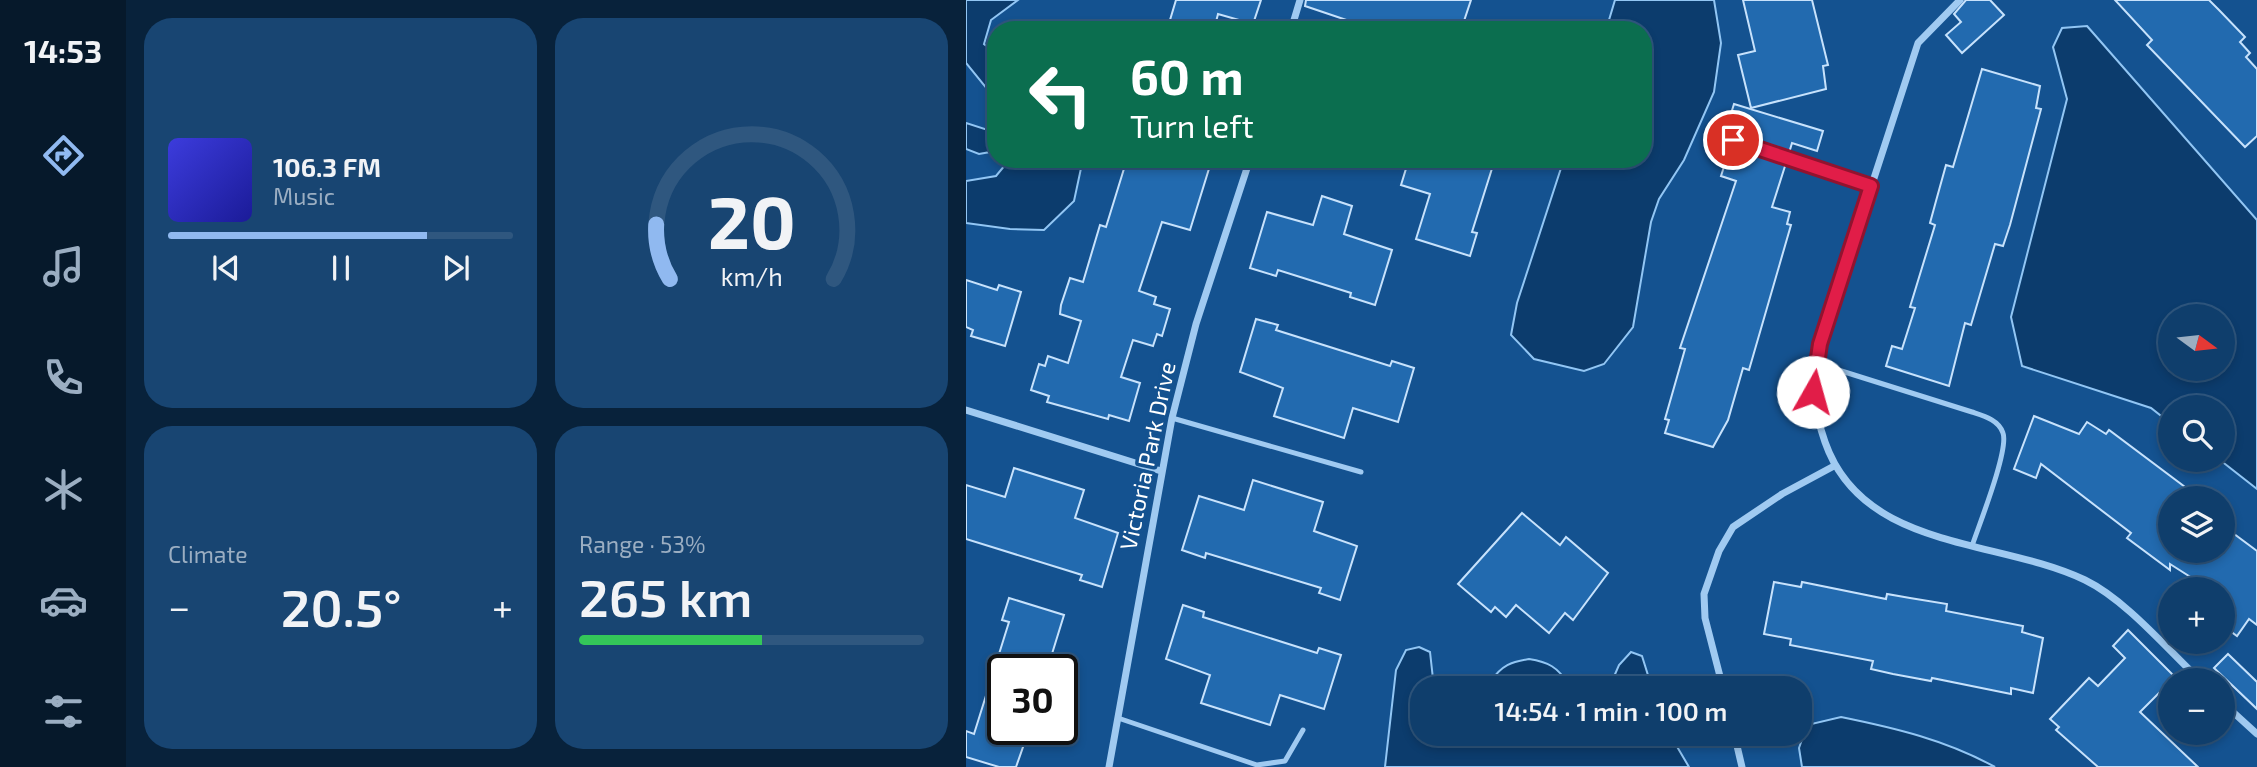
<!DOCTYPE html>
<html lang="en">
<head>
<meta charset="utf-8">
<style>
	:root { --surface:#0f3e6c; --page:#184572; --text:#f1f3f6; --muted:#9baec2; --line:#2f577f; --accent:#90b9f0 }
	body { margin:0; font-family:"Exo 2",sans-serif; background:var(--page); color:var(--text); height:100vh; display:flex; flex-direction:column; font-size:26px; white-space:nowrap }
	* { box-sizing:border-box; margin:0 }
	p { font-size:23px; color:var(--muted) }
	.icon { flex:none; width:38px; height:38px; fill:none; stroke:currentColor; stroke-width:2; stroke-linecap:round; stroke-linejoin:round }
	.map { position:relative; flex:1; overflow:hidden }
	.details { display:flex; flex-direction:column; gap:18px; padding:18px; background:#08223b; width:840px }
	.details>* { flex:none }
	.guide { position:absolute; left:21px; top:21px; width:665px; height:147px; border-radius:28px; box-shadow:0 4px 10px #0003,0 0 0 2px var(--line); background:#0b6e4f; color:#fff; overflow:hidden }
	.needle { width:46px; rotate:105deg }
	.buttons { position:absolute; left:1192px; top:304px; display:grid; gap:14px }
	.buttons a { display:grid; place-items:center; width:77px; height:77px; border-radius:50%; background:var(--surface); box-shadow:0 4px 10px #0003,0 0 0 2px var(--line); font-size:35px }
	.speed { position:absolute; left:21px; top:654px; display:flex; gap:14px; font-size:35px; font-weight:700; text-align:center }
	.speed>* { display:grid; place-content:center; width:91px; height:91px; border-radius:50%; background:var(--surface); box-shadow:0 4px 10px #0003,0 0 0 2px var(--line); line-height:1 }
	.speed .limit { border:4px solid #111; border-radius:10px; background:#fff; color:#111 }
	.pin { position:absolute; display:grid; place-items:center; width:60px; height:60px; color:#fff; margin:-30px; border:4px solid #fff; border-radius:50%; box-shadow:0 2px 7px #0007 }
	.me { position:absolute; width:77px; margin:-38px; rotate:7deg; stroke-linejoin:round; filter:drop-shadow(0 0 5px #0008) }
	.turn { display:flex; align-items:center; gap:24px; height:147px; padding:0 28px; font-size:32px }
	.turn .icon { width:91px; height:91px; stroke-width:2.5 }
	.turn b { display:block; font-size:49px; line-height:60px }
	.big { font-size:52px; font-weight:600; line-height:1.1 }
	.details .tile { flex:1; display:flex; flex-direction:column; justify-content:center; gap:10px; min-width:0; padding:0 24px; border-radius:28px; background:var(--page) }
	.details .dial { align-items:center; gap:0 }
	.dial svg { height:182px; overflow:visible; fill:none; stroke:var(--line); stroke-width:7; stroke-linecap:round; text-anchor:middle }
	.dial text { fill:var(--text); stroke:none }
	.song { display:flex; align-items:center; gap:21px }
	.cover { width:84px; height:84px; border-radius:10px; background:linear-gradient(135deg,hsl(240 70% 55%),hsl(240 70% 35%)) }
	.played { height:7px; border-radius:4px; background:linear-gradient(90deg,var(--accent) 75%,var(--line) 75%) }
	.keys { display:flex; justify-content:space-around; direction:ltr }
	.heat { display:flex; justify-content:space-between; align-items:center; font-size:38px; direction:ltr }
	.charge { height:10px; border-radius:5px; background:linear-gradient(90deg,#34c759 53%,var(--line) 0) }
	.details .tiles { flex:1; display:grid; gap:18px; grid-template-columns:repeat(2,1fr) }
	.trip { position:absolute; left:444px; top:676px; width:402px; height:70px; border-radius:28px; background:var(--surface); box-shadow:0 4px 10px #0003,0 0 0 2px var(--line); font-weight:600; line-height:70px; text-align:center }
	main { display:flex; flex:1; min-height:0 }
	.tabs { display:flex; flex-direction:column; width:126px; justify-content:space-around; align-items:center; background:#06192b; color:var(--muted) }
	.tabs .icon { width:49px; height:49px }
	.tabs .selected { color:var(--accent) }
	.tabs b { font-size:32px; color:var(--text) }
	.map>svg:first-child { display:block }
</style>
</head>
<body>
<main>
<nav class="tabs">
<b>14:53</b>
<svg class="icon selected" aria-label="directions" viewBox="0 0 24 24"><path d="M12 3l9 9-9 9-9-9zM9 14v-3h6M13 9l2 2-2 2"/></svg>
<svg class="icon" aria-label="music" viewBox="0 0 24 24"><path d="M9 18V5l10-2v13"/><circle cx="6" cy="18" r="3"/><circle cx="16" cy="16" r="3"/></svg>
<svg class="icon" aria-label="phone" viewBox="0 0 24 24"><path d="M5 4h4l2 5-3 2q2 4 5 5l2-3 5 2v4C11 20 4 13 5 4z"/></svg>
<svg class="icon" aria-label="climate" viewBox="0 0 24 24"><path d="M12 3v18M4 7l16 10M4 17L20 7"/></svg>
<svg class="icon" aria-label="car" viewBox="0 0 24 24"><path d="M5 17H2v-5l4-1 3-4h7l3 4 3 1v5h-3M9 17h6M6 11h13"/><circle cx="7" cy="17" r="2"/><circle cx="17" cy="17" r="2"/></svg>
<svg class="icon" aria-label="filters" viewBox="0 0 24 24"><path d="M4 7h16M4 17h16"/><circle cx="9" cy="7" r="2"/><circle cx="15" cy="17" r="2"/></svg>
</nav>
<section class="details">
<div class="tiles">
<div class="tile">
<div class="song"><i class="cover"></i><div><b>106.3 FM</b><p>Music</p></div></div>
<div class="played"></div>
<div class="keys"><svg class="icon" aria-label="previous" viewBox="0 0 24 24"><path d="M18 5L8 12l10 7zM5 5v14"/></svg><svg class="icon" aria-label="pause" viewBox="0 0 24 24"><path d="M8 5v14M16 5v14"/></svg><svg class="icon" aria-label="next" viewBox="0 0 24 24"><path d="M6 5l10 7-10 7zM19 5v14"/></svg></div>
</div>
<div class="tile dial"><svg viewBox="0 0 100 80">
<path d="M14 69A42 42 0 1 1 86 69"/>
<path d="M14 69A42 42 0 0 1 8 45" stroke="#90b9f0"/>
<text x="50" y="56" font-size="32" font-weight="700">20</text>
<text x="50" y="72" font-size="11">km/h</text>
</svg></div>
<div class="tile"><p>Climate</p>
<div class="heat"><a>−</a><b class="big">20.5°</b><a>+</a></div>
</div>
<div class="tile"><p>Range · 53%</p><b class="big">265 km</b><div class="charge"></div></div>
</div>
</section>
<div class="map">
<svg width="1291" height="767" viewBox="0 0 1291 767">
	<rect width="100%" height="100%" fill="#145290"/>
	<g fill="#0c3c6d" stroke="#92c6f4" stroke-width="2" fill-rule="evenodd">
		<polygon points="0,0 52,0 25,20 18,44 30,53 30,100 0,63"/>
		<polygon points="649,0 748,0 755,43 748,92 718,160 693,199 685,222 667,327 638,364 618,371 568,359 545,335 551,303 598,159 677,159 677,30 640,30"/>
		<path d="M1121 26 1291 220V489L1254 460H1256V408H1204V423L1185 408 1056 366 1045 317 1101 99 1087 47 1096 28ZM1204 317H1256V369H1204Z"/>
		<polygon points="0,123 22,130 28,141 24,152 13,154 0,149"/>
		<polygon points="44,159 117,159 108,201 78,230 44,229 0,223 0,181 30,176"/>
		<path d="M453 647 464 652 468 688H457V733C483 733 509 737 534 733H703L723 767H419L430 670 440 650Z"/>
		<polygon points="665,652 676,656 686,688 643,688 653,665"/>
		<path d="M563 659C582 662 592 667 602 684L601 688H573L566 683 528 688 525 681C536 665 545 662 563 659Z"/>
		<path d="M875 717C929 728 980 740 1029 767H836L833 748 841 725Z"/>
	</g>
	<g fill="#226aaf" stroke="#c7e2fc" stroke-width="2">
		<polygon points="210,0 295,0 287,24 252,14 248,30 201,30"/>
		<polygon points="340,0 505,0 495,30 410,30 339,6"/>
		<polygon points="777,0 846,0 862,65 857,66 860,89 785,108 772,55 789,51"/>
		<polygon points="1000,0 1024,0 1038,15 996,53 980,35 995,22 988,14"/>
		<polygon points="1149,0 1243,0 1253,10 1279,37 1274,42 1284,53 1280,57 1291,69 1291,136 1279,147 1181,45 1186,40"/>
		<polygon points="1016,69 1074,86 1070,108 1075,109 1044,225 1037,246 1029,244 1005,325 999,323 983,386 920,366 926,346 936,349 949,308 944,307 969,225 964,223 970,201 980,165 987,167"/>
		<polygon points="768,104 857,131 851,151 826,143 823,153 768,135 771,126 762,123"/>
		<polygon points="765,145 820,163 806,207 824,212 821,224 825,225 783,370 777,368 762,420 747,447 699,433 703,420 699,419 719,349 714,348 770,181 755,176"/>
		<polygon points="161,159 246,159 224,230 196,222 173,291 190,297 188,304 204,309 196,336 191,334 187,346 167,340 155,377 174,383 163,421 143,415 142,419 81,402 83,396 65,390 73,364 79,366 82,356 102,363 115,321 94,314 95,305 104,278 117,282 134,225 140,227"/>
		<polygon points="443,159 476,165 478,159 529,159 506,232 511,233 504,256 450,239 464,194 435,185"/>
		<polygon points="356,196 386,206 378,234 426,250 409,305 384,297 385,293 312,270 310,276 284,268 301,212 347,225"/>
		<polygon points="0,280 31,290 33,285 55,292 39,346 5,336 7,330 0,327"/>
		<polygon points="290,319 312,325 310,330 424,366 426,361 448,368 432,422 387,408 378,438 308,416 317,388 274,372"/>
		<polygon points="1068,416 1113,434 1121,422 1140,434 1143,430 1235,499 1204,499 1204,551 1256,551 1256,525 1291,551 1291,625 1283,619 1271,636 1256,625 1256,590 1245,590 1204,564 1204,570 1161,538 1165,533 1075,464 1070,478 1048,469"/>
		<polygon points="48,468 118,490 109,518 152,533 136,587 114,580 116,575 0,539 0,485 39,497"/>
		<polygon points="287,480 357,502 348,531 391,546 374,600 353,593 355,588 240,553 239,558 216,550 233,496 278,510"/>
		<polygon points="556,513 594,545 600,537 642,573 607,620 599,613 583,633 550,605 540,617 529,607 525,612 492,584"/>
		<polygon points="808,582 835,587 836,582 920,599 921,594 944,598 981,604 980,611 1057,626 1056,632 1077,638 1067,693 1045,688 1045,694 966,678 965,681 927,674 905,669 907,661 824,645 825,639 798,634"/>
		<polygon points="43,598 98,615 81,670 37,670 37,730 63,730 50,767 33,767 0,757 0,731 8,734 43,622 36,620"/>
		<polygon points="217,605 238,612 237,617 351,653 353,648 375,655 358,709 314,695 304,725 235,703 244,675 200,659"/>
		<polygon points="1162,630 1209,677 1174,712 1232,767 1132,767 1090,730 1093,727 1084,719 1123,678 1132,686 1159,658 1147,646"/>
		<polygon points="1262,654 1291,682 1291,709 1248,668"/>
	</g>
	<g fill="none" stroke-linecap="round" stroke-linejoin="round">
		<g stroke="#a0caf1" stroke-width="5">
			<polyline points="767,140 905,186"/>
			<polyline points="359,159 384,166 405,159"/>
			<path d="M850 363 1006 412C1018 416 1033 420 1037 433 1043 450 1013 525 1006 546"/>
			<polyline points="206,418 395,472"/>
			<polyline points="152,718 291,765 319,761 337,730"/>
		</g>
		<g stroke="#a0caf1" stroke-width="7">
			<path d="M994 0 952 43 854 344C846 380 847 408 859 442 897 551 1031 538 1119 580 1160 600 1201 649 1235 681"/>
			<polyline points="325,30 334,0"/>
			<polyline points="0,410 195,471"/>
			<polyline points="757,688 739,618 738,594 753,551 767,527 816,494 868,466"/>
			<polyline points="1256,702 1291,734"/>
			<polyline points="768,733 776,767"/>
			<polyline points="143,767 206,418 230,324 284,159"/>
		</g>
	</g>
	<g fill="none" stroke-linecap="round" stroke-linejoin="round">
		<defs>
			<polyline id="route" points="767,140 905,186 854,344 847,392"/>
		</defs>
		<use href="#route" stroke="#92132f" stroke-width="18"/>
		<use href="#route" stroke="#e11d48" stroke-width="12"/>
	</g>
	<g text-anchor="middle" stroke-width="7" stroke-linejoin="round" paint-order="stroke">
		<g font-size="23" fill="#fff" stroke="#145290">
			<text transform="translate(182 456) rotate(-78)" y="8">Victoria Park Drive</text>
		</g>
	</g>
</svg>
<div class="buttons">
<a><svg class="needle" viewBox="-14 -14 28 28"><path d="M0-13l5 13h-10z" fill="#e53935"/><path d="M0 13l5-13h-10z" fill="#9baec2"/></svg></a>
<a><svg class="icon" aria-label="search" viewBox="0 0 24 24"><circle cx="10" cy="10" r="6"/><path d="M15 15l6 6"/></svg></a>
<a><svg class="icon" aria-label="layers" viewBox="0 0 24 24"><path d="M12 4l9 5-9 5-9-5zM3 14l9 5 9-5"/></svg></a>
<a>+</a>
<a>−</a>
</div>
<div class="speed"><div class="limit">30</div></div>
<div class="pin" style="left:767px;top:140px;background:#d93025"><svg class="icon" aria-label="arrive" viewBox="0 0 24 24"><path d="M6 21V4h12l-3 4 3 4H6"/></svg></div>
<svg class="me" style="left:847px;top:392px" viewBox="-20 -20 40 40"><circle r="19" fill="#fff"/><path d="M0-13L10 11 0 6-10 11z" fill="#e11d48"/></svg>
<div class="trip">14:54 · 1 min · 100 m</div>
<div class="guide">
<div class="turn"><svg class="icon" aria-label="left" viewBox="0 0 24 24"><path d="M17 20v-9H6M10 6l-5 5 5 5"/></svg><div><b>60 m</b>Turn left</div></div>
</div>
</div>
</main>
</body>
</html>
